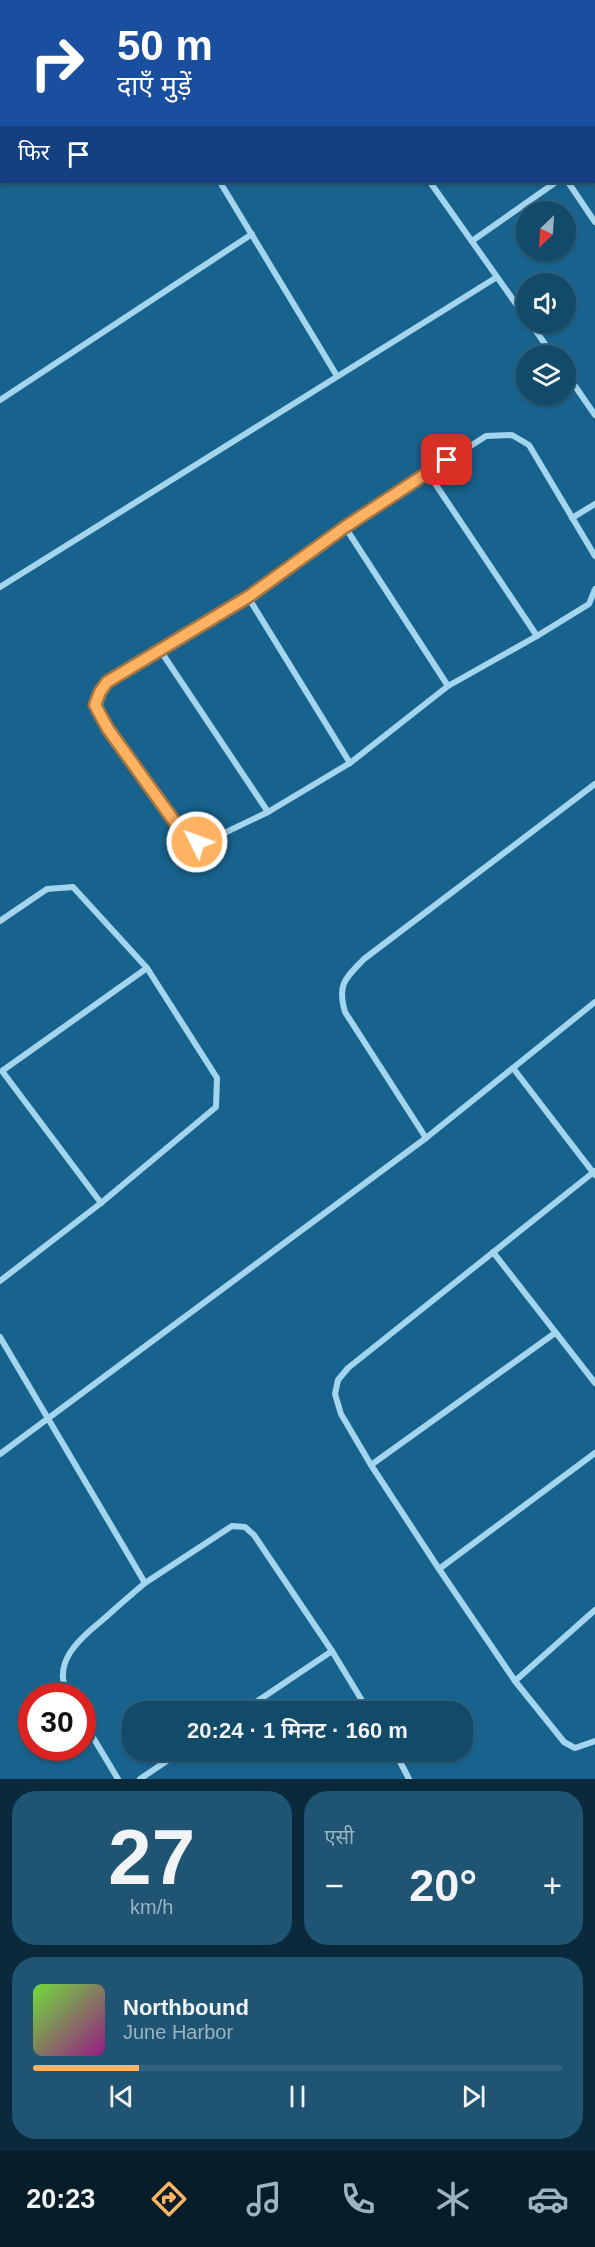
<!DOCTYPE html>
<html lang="hi">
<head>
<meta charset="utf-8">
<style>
	:root { --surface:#124a6a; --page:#1f5472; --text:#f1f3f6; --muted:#9cb3c1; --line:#31627e; --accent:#ffb362 }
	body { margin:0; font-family:Arial,"Noto Sans Devanagari",sans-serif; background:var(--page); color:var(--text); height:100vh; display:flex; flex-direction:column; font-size:22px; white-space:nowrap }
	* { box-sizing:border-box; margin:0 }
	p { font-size:20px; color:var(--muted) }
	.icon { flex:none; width:33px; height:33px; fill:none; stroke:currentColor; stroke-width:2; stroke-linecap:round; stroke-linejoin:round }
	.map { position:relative; height:1779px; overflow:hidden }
	.sheet { display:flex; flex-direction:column; gap:12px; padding:12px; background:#0a293a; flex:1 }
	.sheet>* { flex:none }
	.guide { position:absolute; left:0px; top:0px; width:596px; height:183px; box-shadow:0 2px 4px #0004,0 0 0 2px var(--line); background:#1a4fa0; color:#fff; overflow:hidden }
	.needle { width:39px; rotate:205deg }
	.buttons { position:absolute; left:516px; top:201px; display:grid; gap:12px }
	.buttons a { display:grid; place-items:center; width:60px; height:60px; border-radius:50%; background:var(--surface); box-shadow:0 2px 4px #0004,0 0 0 2px var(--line); font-size:30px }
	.speed { position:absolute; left:18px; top:1683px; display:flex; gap:12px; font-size:30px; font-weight:700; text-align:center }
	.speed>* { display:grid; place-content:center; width:78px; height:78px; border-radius:50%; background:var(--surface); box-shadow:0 2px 4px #0004,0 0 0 2px var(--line); line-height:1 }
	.speed .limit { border:9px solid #d22; background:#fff; color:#111 }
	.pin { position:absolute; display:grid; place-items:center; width:51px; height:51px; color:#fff; margin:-26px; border-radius:12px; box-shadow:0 3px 9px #0006 }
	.me { position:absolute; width:66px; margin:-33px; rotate:312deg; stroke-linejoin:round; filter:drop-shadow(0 0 4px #0008) }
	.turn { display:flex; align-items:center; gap:21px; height:126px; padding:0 18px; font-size:27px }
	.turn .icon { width:78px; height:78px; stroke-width:2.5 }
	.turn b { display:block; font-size:42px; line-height:51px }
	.then { display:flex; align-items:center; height:57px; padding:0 18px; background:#0003; gap:12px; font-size:22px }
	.big { font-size:45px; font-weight:600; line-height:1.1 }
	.sheet .tile { flex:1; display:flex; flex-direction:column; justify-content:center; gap:9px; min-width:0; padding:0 21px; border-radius:24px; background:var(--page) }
	.sheet .dial { align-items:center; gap:0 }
	.dial b { font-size:78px; line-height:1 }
	.song { display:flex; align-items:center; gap:18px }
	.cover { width:72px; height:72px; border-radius:9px; background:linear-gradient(135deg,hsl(100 70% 55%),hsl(310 70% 35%)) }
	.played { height:6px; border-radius:3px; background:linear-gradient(90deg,var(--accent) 20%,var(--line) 20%) }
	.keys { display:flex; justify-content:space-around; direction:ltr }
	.heat { display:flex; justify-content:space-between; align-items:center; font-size:33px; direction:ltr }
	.sheet .tiles { flex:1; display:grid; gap:12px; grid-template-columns:1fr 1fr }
	.tile:last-child { grid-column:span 2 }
	.trip { position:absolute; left:122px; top:1701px; width:351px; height:60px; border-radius:24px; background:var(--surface); box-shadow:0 2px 4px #0004,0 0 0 2px var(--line); font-weight:600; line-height:60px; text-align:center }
	.menu { display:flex; height:96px; justify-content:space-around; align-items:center; background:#071e2a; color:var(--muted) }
	.menu .icon { width:42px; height:42px }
	.menu .selected { color:var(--accent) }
	.menu b { font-size:27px; color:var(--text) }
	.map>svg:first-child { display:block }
</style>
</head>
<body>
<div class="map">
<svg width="595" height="1779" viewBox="0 0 595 1779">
	<rect width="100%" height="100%" fill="#18638e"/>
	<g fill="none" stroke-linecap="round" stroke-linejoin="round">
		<g stroke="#a4d5ef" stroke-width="6">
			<polyline points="105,0 106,2"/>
			<polyline points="305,0 306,2"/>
			<polyline points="534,2 536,0"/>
			<polyline points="594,20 595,19"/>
			<polyline points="594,153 595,152"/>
			<polyline points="220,182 337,376"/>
			<polyline points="430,182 526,318"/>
			<polyline points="568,182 595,222"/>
			<polyline points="472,241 556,182"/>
			<polyline points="530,322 553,356"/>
			<polyline points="566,373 595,415"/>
			<polyline points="0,400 252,234"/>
			<polyline points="428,473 537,636"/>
			<polyline points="572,518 595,504"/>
			<polyline points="345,527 448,686"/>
			<polyline points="595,556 529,445 512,435 486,436 345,527 248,597 107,682 100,692 95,705 108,729 182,832 197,842 214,838 268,812 350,763 448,686 537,636 589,604 595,589"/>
			<polyline points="0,587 497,277"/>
			<polyline points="248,597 350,763"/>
			<polyline points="160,650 268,812"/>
			<polyline points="0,921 47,889 73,887 147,968 217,1078 216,1107 101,1203 0,1281"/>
			<polyline points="513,1068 595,1175"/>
			<path d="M426 1138 345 1012C337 984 345 979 364 959L595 784"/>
			<polyline points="595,1171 348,1368 338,1380 335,1394 341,1414 371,1465 439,1569 515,1681 564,1742 575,1748 595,1741"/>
			<polyline points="101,1203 2,1071 147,968"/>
			<polyline points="493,1252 595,1383"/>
			<path d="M0 1337 145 1583C132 1594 119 1605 106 1617 82 1637 49 1662 69 1696"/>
			<polyline points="0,1454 426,1138 595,1002"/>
			<polyline points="371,1465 555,1333"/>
			<polyline points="439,1569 595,1453"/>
			<polyline points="145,1583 232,1526 245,1527 254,1535 332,1651 369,1712"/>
			<polyline points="515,1681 595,1610"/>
			<polyline points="241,1712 332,1651"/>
			<polyline points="82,1719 118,1779"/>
			<polyline points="394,1750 409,1779"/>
			<polyline points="140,1779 183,1750"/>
		</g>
	</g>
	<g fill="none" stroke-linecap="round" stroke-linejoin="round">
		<defs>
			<polyline id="route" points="197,842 182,832 108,729 95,705 100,692 107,682 248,597 345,527 447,460"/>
		</defs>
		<use href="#route" stroke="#a67440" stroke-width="15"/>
		<use href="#route" stroke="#ffb362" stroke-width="10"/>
	</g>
</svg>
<div class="buttons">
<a><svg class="needle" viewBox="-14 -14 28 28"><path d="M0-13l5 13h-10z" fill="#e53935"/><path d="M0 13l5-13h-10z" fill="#9cb3c1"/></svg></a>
<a><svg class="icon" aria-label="sound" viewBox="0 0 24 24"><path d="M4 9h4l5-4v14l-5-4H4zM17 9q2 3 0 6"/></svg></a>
<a><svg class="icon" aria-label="layers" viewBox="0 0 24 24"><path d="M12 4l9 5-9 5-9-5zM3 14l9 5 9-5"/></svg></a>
</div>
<div class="speed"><div class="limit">30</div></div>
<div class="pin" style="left:447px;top:460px;background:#d93025"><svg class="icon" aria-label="arrive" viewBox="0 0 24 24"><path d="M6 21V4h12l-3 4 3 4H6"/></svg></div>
<svg class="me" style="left:197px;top:842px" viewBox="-20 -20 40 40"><circle r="17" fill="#ffb362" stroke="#fff" stroke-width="3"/><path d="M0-11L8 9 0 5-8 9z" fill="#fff"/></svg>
<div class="trip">20:24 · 1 मिनट · 160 m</div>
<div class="guide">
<div class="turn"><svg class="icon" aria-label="right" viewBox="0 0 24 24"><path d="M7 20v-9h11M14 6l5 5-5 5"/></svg><div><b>50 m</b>दाएँ मुड़ें</div></div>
<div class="then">फिर<svg class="icon" aria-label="arrive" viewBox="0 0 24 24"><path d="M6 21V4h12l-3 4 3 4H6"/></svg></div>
</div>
</div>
<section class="sheet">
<div class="tiles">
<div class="tile dial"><b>27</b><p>km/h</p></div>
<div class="tile"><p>एसी</p>
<div class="heat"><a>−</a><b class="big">20°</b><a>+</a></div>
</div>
<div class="tile">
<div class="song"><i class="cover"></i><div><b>Northbound</b><p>June Harbor</p></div></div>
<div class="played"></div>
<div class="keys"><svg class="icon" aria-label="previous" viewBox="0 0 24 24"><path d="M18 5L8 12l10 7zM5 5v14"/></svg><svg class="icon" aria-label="pause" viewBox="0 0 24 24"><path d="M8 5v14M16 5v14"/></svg><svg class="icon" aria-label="next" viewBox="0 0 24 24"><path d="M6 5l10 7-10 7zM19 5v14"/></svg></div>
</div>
</div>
</section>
<nav class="menu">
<b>20:23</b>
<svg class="icon selected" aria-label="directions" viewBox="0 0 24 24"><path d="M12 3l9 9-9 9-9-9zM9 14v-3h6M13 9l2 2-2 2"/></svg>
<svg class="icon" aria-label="music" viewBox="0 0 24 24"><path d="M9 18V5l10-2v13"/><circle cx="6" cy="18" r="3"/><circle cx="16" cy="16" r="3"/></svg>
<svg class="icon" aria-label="phone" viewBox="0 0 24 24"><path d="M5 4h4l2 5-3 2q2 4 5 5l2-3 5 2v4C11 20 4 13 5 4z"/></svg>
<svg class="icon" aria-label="climate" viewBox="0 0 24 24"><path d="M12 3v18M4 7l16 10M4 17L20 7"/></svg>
<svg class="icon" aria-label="car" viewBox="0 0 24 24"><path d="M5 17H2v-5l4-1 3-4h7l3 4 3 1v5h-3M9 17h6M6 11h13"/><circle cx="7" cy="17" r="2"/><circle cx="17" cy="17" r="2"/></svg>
</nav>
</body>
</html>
